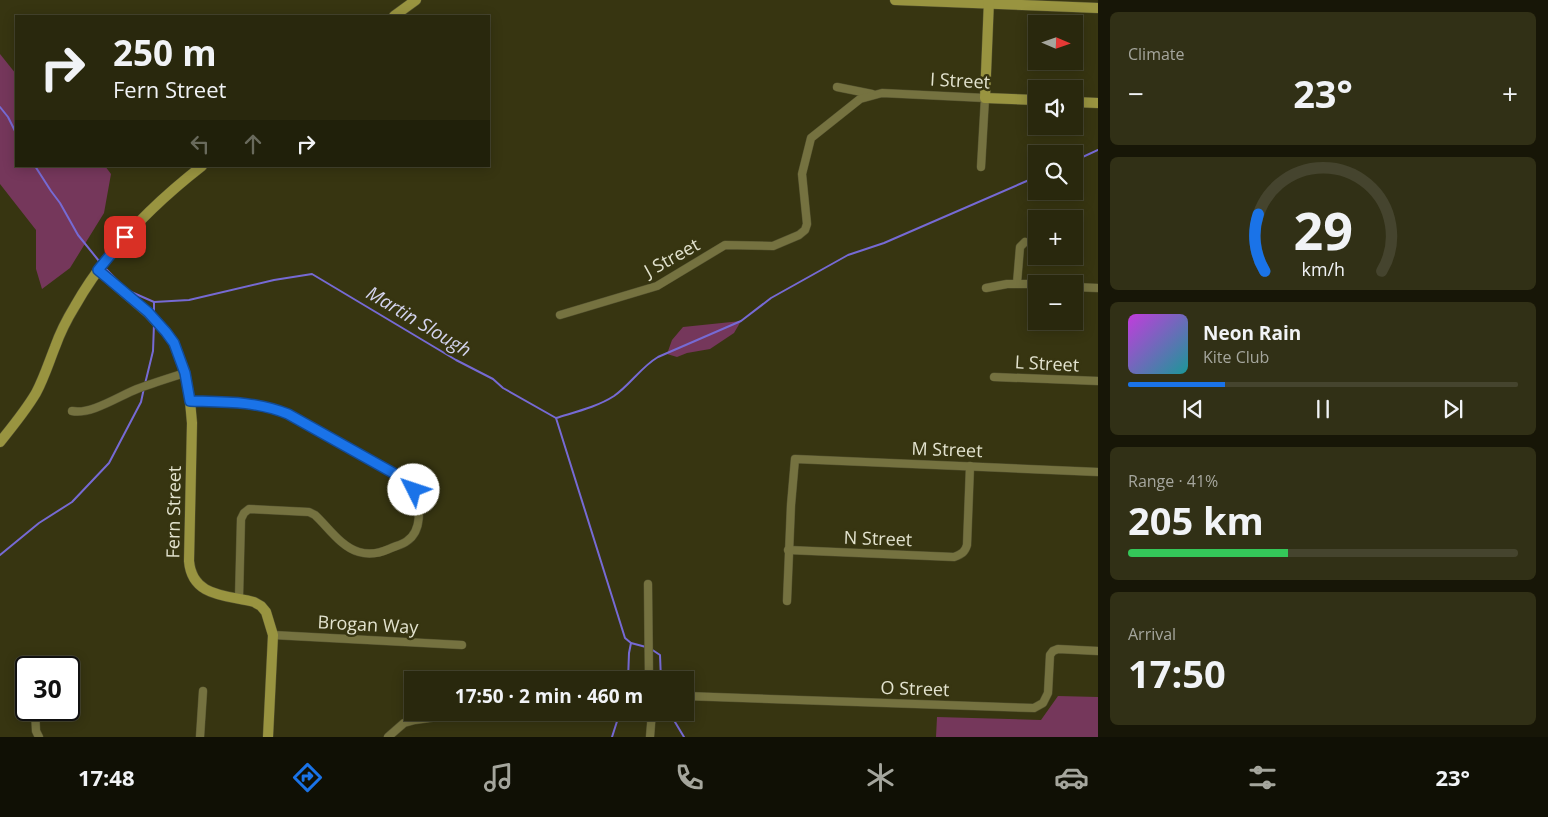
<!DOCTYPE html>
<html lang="en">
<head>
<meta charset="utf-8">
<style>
	:root { --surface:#29280d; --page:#313016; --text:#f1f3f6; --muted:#a5a69d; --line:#45442e; --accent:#1a73e8 }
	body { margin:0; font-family:"Open Sans",sans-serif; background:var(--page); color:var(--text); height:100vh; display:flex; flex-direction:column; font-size:19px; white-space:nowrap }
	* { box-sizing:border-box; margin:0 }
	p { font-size:16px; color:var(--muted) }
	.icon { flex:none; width:28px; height:28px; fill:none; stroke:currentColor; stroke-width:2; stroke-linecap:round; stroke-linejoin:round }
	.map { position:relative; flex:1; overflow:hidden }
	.sheet { display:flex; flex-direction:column; gap:12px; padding:12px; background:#171607; width:450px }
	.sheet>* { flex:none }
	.top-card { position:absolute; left:15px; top:15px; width:475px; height:152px; border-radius:0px; box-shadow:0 2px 12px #0003,0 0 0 1px var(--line); background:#29280d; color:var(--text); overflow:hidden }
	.needle { width:32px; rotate:92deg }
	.tools { position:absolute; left:1028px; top:15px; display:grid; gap:10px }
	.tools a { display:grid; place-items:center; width:55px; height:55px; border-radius:0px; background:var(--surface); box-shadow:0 2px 12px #0003,0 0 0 1px var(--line); font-size:25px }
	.speed { position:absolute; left:15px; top:656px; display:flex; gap:10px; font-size:25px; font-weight:700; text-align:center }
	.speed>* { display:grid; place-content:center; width:65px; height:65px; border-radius:50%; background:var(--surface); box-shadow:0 2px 12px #0003,0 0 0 1px var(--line); line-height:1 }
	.speed .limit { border:2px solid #111; border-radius:8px; background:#fff; color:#111 }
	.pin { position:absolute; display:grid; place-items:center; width:42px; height:42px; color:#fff; margin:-21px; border-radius:10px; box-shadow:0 2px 8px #0006 }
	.me { position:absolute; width:55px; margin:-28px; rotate:311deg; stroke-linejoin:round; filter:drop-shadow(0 0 4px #0008) }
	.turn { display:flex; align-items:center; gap:18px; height:105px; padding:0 15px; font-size:22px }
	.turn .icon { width:65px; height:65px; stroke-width:2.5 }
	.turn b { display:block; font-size:35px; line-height:42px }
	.lanes { display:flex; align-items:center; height:48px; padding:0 15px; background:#0003; justify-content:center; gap:25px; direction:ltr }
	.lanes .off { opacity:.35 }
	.big { font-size:38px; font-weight:700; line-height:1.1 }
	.sheet .widget { flex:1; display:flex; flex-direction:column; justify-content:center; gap:8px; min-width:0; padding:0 18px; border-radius:8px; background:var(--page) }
	.sheet .dial { align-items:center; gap:0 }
	.dial svg { height:130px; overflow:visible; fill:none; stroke:var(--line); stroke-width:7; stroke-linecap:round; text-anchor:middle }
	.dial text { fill:var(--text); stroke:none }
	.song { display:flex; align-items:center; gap:15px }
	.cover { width:60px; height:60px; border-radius:8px; background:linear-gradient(135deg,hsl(290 70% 55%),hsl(180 70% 35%)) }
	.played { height:5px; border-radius:2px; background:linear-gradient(90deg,var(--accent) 25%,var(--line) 25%) }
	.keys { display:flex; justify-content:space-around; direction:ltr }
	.heat { display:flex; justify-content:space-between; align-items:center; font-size:28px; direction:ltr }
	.charge { height:8px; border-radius:4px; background:linear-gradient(90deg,#34c759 41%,var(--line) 0) }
	.trip { position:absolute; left:404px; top:671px; width:290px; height:50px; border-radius:0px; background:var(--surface); box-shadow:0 2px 12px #0003,0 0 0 1px var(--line); font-weight:700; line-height:50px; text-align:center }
	.menu { display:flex; height:80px; justify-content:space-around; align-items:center; background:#101005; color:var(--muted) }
	.menu .icon { width:35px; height:35px }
	.menu .current { color:var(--accent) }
	.menu b { font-size:22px; color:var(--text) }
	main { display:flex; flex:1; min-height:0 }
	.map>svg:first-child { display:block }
</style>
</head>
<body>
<main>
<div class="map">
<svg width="1098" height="737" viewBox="0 0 1098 737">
	<rect width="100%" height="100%" fill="#373511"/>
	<g fill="#75375b">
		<polygon points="0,54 16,74 16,166 105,166 111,174 104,213 70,268 42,289 36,269 36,230 0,184"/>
		<polygon points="741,321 734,333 710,349 687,353 677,357 667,354 672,340 683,327"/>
		<polygon points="1058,696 1098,697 1098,737 936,737 937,717 1041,720"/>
	</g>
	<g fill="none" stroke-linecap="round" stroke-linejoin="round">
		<g stroke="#766ad4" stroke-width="2">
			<polyline points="0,107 8,117 16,133"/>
			<polyline points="1074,161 1098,150"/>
			<polyline points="35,166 51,191 60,203 78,235 99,261"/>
			<polyline points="104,267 118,281"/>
			<polyline points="129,291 154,302 189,300 274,280 312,274 456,360 493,379 503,388 556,418 625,638 631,643 646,647"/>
			<polyline points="154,302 154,312"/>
			<polyline points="145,384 153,351 154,324"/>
			<path d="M556 418C575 412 597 407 614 396 630 385 641 367 658 357L741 321 771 298 848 255 884 243 1036 177"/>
			<polyline points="0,555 39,523 72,502 109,463 141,402 144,388"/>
			<polyline points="651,649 660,655 661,680"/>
			<polyline points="628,680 629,653 631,643"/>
			<polyline points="669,712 684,737"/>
			<polyline points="612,737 620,712"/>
		</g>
		<defs>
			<g id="street">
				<polyline points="837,87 872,94"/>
				<polyline points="1017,283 1020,247 1025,242"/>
				<polyline points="1074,287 1098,288"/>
				<polyline points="986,288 1007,284 1036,284"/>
				<polyline points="560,315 657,286 725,245 773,246 799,235 805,230 807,224 802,174 811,138 860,99 882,93 985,98 981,167"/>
				<polyline points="994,377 1098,381"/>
				<path d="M190 401C224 402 256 401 288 414L404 479C408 483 412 486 414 491 421 506 422 531 407 541 402 545 395 546 389 549 380 553 369 555 359 552 341 547 328 527 315 515L309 512 249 509 244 513 241 519 239 598"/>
				<path d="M72 411C91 415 119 396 137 389 153 383 169 378 185 373"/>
				<path d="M788 550 954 557C962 554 965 552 967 545L970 466"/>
				<polyline points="648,584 649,680"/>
				<polyline points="787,601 791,505 795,459 1098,472"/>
				<polyline points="273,635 462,645"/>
				<polyline points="685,696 1034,708 1043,703 1048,693 1050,655 1053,651 1058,649 1098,651"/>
				<polyline points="35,710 36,731 39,737"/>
				<polyline points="200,737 203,691"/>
				<polyline points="388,737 404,723 415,720 451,715"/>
				<polyline points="650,737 652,712"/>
			</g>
			<g id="secondary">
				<polyline points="895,0 1098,8"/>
				<polyline points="989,0 985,98 1036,100"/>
				<polyline points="394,16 416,0"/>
				<polyline points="1074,102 1098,103"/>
				<path d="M98 270 148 313 166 332 174 343 185 373 190 401 192 423 189 561C192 597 226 595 254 602L261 606 266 612 273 635 268 737"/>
				<path d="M0 442C13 426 26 410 36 393 44 378 49 362 55 347 60 333 67 319 75 306 106 251 152 205 202 166"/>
			</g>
		</defs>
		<use href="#street" stroke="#53512f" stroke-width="9"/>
		<use href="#secondary" stroke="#53512f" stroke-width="11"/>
		<use href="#street" stroke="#757240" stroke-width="8"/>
		<use href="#secondary" stroke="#999440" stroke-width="10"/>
	</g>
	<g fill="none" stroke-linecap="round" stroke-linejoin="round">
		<defs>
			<path id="route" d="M125 237 98 270 148 312 166 332 174 343 185 373 190 401C224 402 256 401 288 414L404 479 414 490"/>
		</defs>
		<use href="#route" stroke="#114b97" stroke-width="12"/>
		<use href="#route" stroke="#1a73e8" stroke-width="9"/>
	</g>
	<g text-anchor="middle" stroke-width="5" stroke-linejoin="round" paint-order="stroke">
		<g font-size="18" fill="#e3e3cf" stroke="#373511">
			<text transform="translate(960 81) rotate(3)" y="6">I Street</text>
			<text transform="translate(672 258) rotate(-29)" y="6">J Street</text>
			<text transform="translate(1047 364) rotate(3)" y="6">L Street</text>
			<text transform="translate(947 450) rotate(2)" y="6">M Street</text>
			<text transform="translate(174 512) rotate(-89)" y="6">Fern Street</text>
			<text transform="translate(878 539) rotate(2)" y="6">N Street</text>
			<text transform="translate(368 625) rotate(3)" y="6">Brogan Way</text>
			<text transform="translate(915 689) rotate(2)" y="6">O Street</text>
		</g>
		<g font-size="19" font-style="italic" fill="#d4d4ef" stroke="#373511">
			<text transform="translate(419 321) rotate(31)" y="7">Martin Slough</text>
		</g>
	</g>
</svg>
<div class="tools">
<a><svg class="needle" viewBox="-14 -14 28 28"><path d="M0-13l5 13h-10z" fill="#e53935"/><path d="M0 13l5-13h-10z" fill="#a5a69d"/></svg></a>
<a><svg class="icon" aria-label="sound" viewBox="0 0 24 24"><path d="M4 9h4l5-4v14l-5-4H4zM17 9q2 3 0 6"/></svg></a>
<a><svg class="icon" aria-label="search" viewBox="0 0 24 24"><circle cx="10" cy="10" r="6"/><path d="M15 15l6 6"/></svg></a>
<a>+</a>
<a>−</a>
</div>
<div class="speed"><div class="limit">30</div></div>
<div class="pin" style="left:125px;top:237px;background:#d93025"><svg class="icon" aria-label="arrive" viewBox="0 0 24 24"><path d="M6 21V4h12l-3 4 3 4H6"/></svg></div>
<svg class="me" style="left:414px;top:490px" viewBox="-20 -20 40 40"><circle r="19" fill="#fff"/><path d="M0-13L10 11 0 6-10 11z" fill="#1a73e8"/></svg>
<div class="trip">17:50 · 2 min · 460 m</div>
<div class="top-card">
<div class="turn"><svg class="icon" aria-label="right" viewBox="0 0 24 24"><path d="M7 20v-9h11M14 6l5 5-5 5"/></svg><div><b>250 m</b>Fern Street</div></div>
<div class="lanes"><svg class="icon off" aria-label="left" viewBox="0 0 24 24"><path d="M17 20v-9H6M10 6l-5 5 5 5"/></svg><svg class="icon off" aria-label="ahead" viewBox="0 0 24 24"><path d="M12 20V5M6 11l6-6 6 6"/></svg><svg class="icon" aria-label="right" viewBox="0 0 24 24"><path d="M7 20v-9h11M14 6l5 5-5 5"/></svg></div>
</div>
</div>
<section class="sheet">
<div class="widget"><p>Climate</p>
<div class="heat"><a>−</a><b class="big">23°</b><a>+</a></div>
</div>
<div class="widget dial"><svg viewBox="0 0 100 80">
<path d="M14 69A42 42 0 1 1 86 69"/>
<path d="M14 69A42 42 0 0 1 10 34" stroke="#1a73e8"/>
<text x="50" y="56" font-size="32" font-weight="700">29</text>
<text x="50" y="72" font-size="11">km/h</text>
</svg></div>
<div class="widget">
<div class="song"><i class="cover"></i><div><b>Neon Rain</b><p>Kite Club</p></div></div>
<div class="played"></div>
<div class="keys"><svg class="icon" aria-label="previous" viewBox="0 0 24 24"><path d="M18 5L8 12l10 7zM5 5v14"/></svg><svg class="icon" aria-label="pause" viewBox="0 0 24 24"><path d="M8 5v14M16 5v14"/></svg><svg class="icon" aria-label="next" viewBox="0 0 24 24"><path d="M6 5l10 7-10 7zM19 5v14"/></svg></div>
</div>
<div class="widget"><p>Range · 41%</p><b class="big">205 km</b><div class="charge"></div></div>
<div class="widget"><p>Arrival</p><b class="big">17:50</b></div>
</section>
</main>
<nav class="menu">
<b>17:48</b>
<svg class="icon current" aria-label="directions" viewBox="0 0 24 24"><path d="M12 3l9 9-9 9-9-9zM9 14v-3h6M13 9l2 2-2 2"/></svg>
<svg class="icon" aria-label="music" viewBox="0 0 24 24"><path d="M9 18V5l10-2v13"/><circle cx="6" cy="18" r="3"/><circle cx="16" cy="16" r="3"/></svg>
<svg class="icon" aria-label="phone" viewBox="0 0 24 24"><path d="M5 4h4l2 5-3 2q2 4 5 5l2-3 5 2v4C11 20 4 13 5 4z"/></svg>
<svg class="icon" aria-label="climate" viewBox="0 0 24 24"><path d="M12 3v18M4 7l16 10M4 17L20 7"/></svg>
<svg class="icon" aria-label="car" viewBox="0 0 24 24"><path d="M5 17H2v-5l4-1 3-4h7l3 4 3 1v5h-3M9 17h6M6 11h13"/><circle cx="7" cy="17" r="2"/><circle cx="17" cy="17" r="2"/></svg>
<svg class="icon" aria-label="filters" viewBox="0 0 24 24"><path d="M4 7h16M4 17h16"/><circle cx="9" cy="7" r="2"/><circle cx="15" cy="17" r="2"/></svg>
<b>23°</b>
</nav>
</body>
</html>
